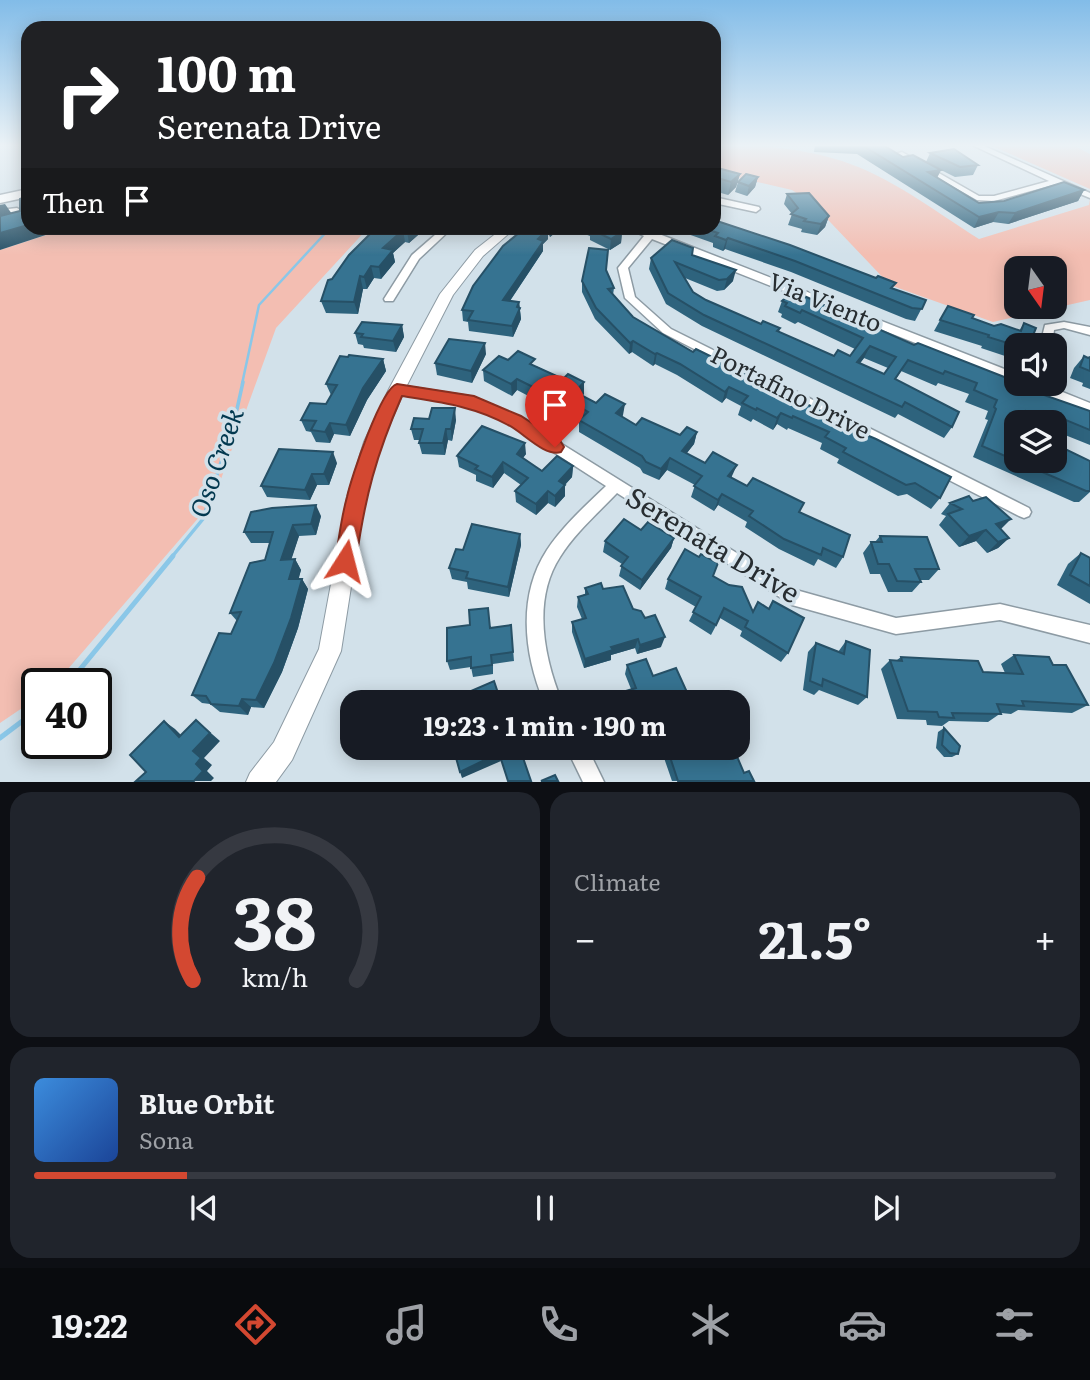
<!DOCTYPE html>
<html lang="en">
<head>
<meta charset="utf-8">
<style>
	:root { --surface:#171b24; --page:#20242c; --text:#f1f3f6; --muted:#9ea1a6; --line:#363941; --accent:#d34831 }
	body { margin:0; font-family:Literata,serif; background:var(--page); color:var(--text); height:100vh; display:flex; flex-direction:column; font-size:26px; white-space:nowrap }
	* { box-sizing:border-box; margin:0 }
	p { font-size:23px; color:var(--muted) }
	.icon { flex:none; width:38px; height:38px; fill:none; stroke:currentColor; stroke-width:2; stroke-linecap:round; stroke-linejoin:round }
	.map { position:relative; height:782px; overflow:hidden }
	.sheet { display:flex; flex-direction:column; gap:10px; padding:10px; background:#0d0f14; flex:1 }
	.sheet>* { flex:none }
	.top-card { position:absolute; left:21px; top:21px; width:700px; height:214px; border-radius:21px; box-shadow:0 4px 18px #0003; background:#202124; color:#fff; overflow:hidden }
	.needle { width:46px; rotate:166deg }
	.buttons { position:absolute; left:1004px; top:256px; display:grid; gap:14px }
	.buttons a { display:grid; place-items:center; width:63px; height:63px; border-radius:14px; background:var(--surface); box-shadow:0 4px 18px #0003; font-size:35px }
	.speed { position:absolute; left:21px; top:668px; display:flex; gap:14px; font-size:35px; font-weight:700; text-align:center }
	.speed>* { display:grid; place-content:center; width:91px; height:91px; border-radius:50%; background:var(--surface); box-shadow:0 4px 18px #0003; line-height:1 }
	.speed .limit { border:4px solid #111; border-radius:10px; background:#fff; color:#111 }
	.pin { position:absolute; display:grid; place-items:center; width:60px; height:60px; color:#fff; margin:-72px -30px; border-radius:50% 50% 50% 0; rotate:-45deg; box-shadow:0 0 7px #0007 }
	.pin .icon { rotate:45deg }
	.me { position:absolute; width:77px; margin:-38px; rotate:9deg; stroke-linejoin:round; filter:drop-shadow(0 0 5px #0008) }
	.turn { display:flex; align-items:center; gap:24px; height:147px; padding:0 21px; font-size:32px }
	.turn .icon { width:91px; height:91px; stroke-width:2.5 }
	.turn b { display:block; font-size:49px; line-height:60px }
	.then { display:flex; align-items:center; height:66px; padding:0 21px; background:#0003; gap:14px; font-size:26px }
	.big { font-size:52px; font-weight:700; line-height:1.1 }
	.sheet .widget { flex:1; display:flex; flex-direction:column; justify-content:center; gap:10px; min-width:0; padding:0 24px; border-radius:21px; background:var(--page) }
	.sheet .dial { align-items:center; gap:0 }
	.dial svg { height:182px; overflow:visible; fill:none; stroke:var(--line); stroke-width:7; stroke-linecap:round; text-anchor:middle }
	.dial text { fill:var(--text); stroke:none }
	.song { display:flex; align-items:center; gap:21px }
	.cover { width:84px; height:84px; border-radius:10px; background:linear-gradient(135deg,hsl(210 70% 55%),hsl(220 70% 35%)) }
	.played { height:7px; border-radius:4px; background:linear-gradient(90deg,var(--accent) 15%,var(--line) 15%) }
	.keys { display:flex; justify-content:space-around; direction:ltr }
	.heat { display:flex; justify-content:space-between; align-items:center; font-size:38px; direction:ltr }
	.sheet .tiles { flex:1; display:grid; gap:10px; grid-template-columns:1fr 1fr }
	.widget:last-child { grid-column:span 2 }
	.trip { position:absolute; left:340px; top:690px; width:410px; height:70px; border-radius:21px; background:var(--surface); box-shadow:0 4px 18px #0003; font-weight:700; line-height:70px; text-align:center }
	.menu { display:flex; height:112px; justify-content:space-around; align-items:center; background:#090b0e; color:var(--muted) }
	.menu .icon { width:49px; height:49px }
	.menu .current { color:var(--accent) }
	.menu b { font-size:32px; color:var(--text) }
	.map>svg:first-child { display:block }
</style>
</head>
<body>
<div class="map">
<svg width="1090" height="782" viewBox="0 0 1090 782">
	<rect width="100%" height="100%" fill="#d2e1ea"/>
	<g fill="#f3beb2" fill-rule="evenodd">
		<path d="M714 145C760 145 809 148 853 165 898 182 939 214 979 239L1089 205 1090 199V300L993 322 890 285 812 203 792 190 714 172ZM1017 268H1055V306H1017Z"/>
		<polygon points="990,145 1073,145 1090,154 1090,189"/>
		<polygon points="68,228 368,228 276,328 213,501 55,684 37,684 37,698 0,723 0,250"/>
	</g>
	<g fill="none" stroke-linecap="round" stroke-linejoin="round">
		<polyline stroke="#8ac7e8" stroke-width="2.5" points="242,384 259,305 330,228"/>
		<polyline stroke="#8ac7e8" stroke-width="3.5" points="171,558 203,519 235,418 243,382"/>
		<g stroke="#8ac7e8" stroke-width="5">
			<polyline points="68,684 173,556"/>
			<polyline points="0,738 37,710"/>
		</g>
		<defs>
			<g id="minor">
				<polygon points="972,145 982,145 1090,193 1090,198 1056,184 994,201 977,200 895,154 902,152 979,196 994,196 1049,181"/>
				<polygon points="714,197 759,207 760,209 756,212 714,203"/>
				<polygon points="17,208 28,215 28,222 15,214 0,216 0,210"/>
				<polygon points="443,228 452,228 419,259 393,301 385,301 384,299 412,255"/>
				<polygon points="628,228 639,228 654,232 1017,374 1017,383 652,239 628,268 635,297 671,329 1029,508 1031,512 1029,516 1024,518 1019,516 663,333 625,298 618,268 644,236"/>
				<polygon points="1064,322 1090,327 1090,335 1064,328 1054,330 1052,345 1040,345 1045,325"/>
				<polygon points="1022,383 1040,383 1090,403 1090,413 1024,386"/>
				<path d="M397 385 468 396 520 418 796 590 896 618 1000 604 1090 625V643L1000 620 896 634 792 605 617 493C597 514 575 533 560 557 532 600 544 658 562 702H544C524 654 517 596 547 550 563 526 585 506 606 486L510 424 466 404 393 392 391 389 393 386Z"/>
				<polygon points="566,747 587,747 604,782 583,782"/>
			</g>
			<polygon id="tertiary" points="503,228 515,228 483,256 453,295 405,389 382,442 365,497 341,651 292,760 276,782 246,782 250,773 274,742 319,649 347,497 364,442 389,389 440,294 475,250"/>
			<polygon id="primary" points="28,189 28,197 0,203 0,195"/>
		</defs>
		<use href="#minor" stroke="#8d9ba4" stroke-width="3"/>
		<use href="#tertiary" stroke="#8d9ba4" stroke-width="2"/>
		<use href="#primary" stroke="#8d9ba4" stroke-width="3"/>
		<use href="#minor" fill="#fff" fill-rule="evenodd"/>
		<use href="#tertiary" fill="#fff" fill-rule="evenodd"/>
		<use href="#primary" fill="#fff" fill-rule="evenodd"/>
	</g>
	<g fill="#2e637d" fill-rule="evenodd">
		<polygon points="815,145 883,145 903,157 926,162 930,153 978,165 973,175 955,177 939,169 941,170 937,177 979,203 1004,201 1084,190 1078,201 1008,224 993,222 974,228 857,154 814,152"/>
		<polygon points="714,167 740,174 736,187 728,195 714,191"/>
		<polygon points="758,177 755,187 747,196 735,192 738,182"/>
		<polygon points="787,194 829,216 825,227 817,235 801,232 802,229 788,225 792,214 784,204"/>
		<polygon points="376,228 426,228 409,243 405,242 393,253 395,262 381,279 374,278 367,289 363,289 358,314 326,313 321,301 332,279"/>
		<polygon points="544,228 561,228 550,237 548,233 548,239 543,244 543,251 510,301 519,302 521,319 513,337 469,331 468,322 463,321 462,310"/>
		<polygon points="569,228 620,228 619,231 622,232 621,243 610,250 590,240 590,236"/>
		<polygon points="671,228 714,228 926,300 915,321 906,319 791,272 725,249 723,251 713,247 713,243"/>
		<path d="M692 255 733 281 724 290 717 291 685 278 693 292 706 300 761 324 780 328 779 332 834 356H850L855 349 798 322 795 324 781 317 782 314 778 312 782 301 914 345 1024 388 1090 411V445L1055 431V422H1017V460L1090 461V492L1079 502H1074L973 457 988 420 985 419 988 411 965 402 969 394 938 383 936 386 901 371 896 379 952 427 944 438 898 414 895 418 702 326 666 304 649 269 651 258ZM864 358 888 368 884 374 860 363Z"/>
		<polygon points="606,271 614,288 613,295 633,317 693,352 824,419 940,498 931,509 907,494 898,496 837,463 839,459 820,449 822,443 788,428 787,430 777,424 773,430 753,419 751,422 738,415 741,406 726,398 722,403 677,375 655,364 653,366 632,352 629,354 595,319 582,292 582,281"/>
		<polygon points="948,306 972,318 994,326 1019,331 1024,323 1017,345 1017,360 981,348 982,346 934,331"/>
		<polygon points="402,325 404,337 396,352 364,348 363,345 358,344 355,333"/>
		<polygon points="486,354 472,383 437,375 435,363"/>
		<polygon points="1084,356 1088,358 1090,357 1090,389 1082,386 1083,383 1070,378 1074,368"/>
		<polygon points="348,357 383,359 386,371 367,400 350,436 334,434 330,443 316,442 311,432 306,431 301,420 326,404 331,395 326,384"/>
		<polygon points="536,366 563,379 584,382 584,394 582,396 596,403 623,415 622,417 636,425 680,435 697,432 694,444 686,454 705,463 732,476 731,478 799,512 843,557 836,568 818,559 814,566 779,549 745,527 747,522 718,505 714,511 691,497 695,485 667,470 659,480 643,473 640,468 579,432 579,420 580,419 567,412 559,421 539,410 538,401 517,390 512,396 484,381 483,370"/>
		<polygon points="456,420 452,441 448,440 445,455 422,454 419,443 420,440 414,440 411,429"/>
		<polygon points="526,454 523,458 542,471 573,466 572,477 565,485 565,496 555,507 548,503 536,515 516,502 515,491 521,485 504,473 493,488 476,481 476,475 459,467 457,456"/>
		<polygon points="337,463 329,485 317,485 310,500 267,497 261,486"/>
		<polygon points="950,503 1001,529 1009,538 998,548 987,553 976,541 959,547 939,525 946,516 941,514"/>
		<polygon points="321,516 316,535 299,536 291,559 295,559 301,570 298,579 302,579 308,589 298,628 282,672 264,708 251,707 248,715 220,712 210,704 202,703 192,695 231,634 237,621 230,613 265,560 270,543 251,543 244,532"/>
		<polygon points="641,530 674,538 671,548 640,590 619,576 622,564 603,552 605,541"/>
		<polygon points="520,534 521,545 509,597 468,589 467,582 452,579 449,568 463,550"/>
		<polygon points="880,536 939,569 929,580 920,580 921,582 912,592 888,592 880,574 870,574 863,553 871,542 875,542"/>
		<polygon points="1081,553 1090,558 1090,604 1057,585 1068,564"/>
		<polygon points="713,576 753,612 788,653 781,662 740,636 742,631 720,618 711,635 689,621 696,607 665,589 668,579"/>
		<polygon points="585,588 603,589 633,609 645,618 661,647 637,654 635,648 611,655 611,660 584,668 572,632 572,622 582,619 577,607 578,597 585,594"/>
		<polygon points="511,625 514,661 493,664 493,674 473,677 471,667 450,670 447,661 491,628"/>
		<polygon points="846,641 867,697 858,705 819,690 814,695 803,690 808,652 816,643 838,652"/>
		<polygon points="1014,655 1053,665 1088,705 1072,713 1018,710 1011,714 1001,713 988,722 949,721 942,726 927,725 926,720 897,719 881,669 890,660 897,660 901,657 983,672 1005,673 1001,664"/>
		<polygon points="627,665 653,676 691,702 615,702 616,694 631,689 625,674"/>
		<polygon points="944,728 958,754 952,757 944,757 936,748 938,732"/>
		<polygon points="667,748 744,773 754,781 672,781 663,755"/>
	</g>
	<g fill="#265066">
		<polygon points="941,170 936,180 928,172"/>
		<polygon points="740,174 736,187 728,195 731,182"/>
		<polygon points="758,177 755,187 747,196 749,186"/>
		<polygon points="1084,190 1078,201 1008,224 1015,213"/>
		<polygon points="5,204 14,217 0,222 0,205"/>
		<polygon points="999,212 993,222 974,228 979,217"/>
		<polygon points="829,216 825,227 817,235 821,224"/>
		<polygon points="28,225 28,228 67,228 0,250 0,233"/>
		<polygon points="411,228 426,228 409,243 407,231"/>
		<polygon points="550,228 561,228 550,237"/>
		<polygon points="620,228 619,234 622,232 621,243 610,250 611,239 616,229"/>
		<polygon points="548,229 548,239 543,244 543,251 503,311 503,300 538,239"/>
		<polygon points="403,230 405,242 393,253 395,262 381,279 379,267 383,248"/>
		<polygon points="728,238 725,249 723,251 726,240"/>
		<polygon points="371,266 374,278 367,289 364,277"/>
		<polygon points="736,270 733,281 724,290 727,279"/>
		<polygon points="360,276 363,289 358,314 354,302"/>
		<polygon points="519,302 521,319 513,337 512,326"/>
		<polygon points="402,325 404,337 396,352 393,341"/>
		<polygon points="633,341 632,352 629,354 630,343"/>
		<polygon points="485,343 486,354 472,383 471,371"/>
		<polygon points="870,346 864,358 852,374 857,362"/>
		<polygon points="657,353 655,364 653,366 655,354"/>
		<polygon points="383,359 386,371 367,400 350,436 346,425 363,388"/>
		<polygon points="517,379 517,390 512,396 511,384"/>
		<polygon points="584,382 584,394 575,403 575,392"/>
		<polygon points="729,387 726,398 722,403 725,392"/>
		<polygon points="568,400 567,412 559,421 559,409"/>
		<polygon points="625,404 623,415 614,425 616,413"/>
		<polygon points="455,408 456,420 452,441 451,429"/>
		<polygon points="781,413 777,424 773,430 777,418"/>
		<polygon points="330,423 334,434 330,443 325,432"/>
		<polygon points="446,429 448,440 445,455 443,443"/>
		<polygon points="697,432 694,444 679,463 682,451"/>
		<polygon points="525,443 526,454 517,465 517,454"/>
		<polygon points="333,452 337,463 329,485 324,474"/>
		<polygon points="670,458 667,470 659,480 661,469"/>
		<polygon points="503,462 504,473 493,488 492,477"/>
		<polygon points="737,465 732,476 724,487 728,476"/>
		<polygon points="573,466 572,477 558,492 559,481"/>
		<polygon points="312,474 317,485 310,500 305,490"/>
		<polygon points="565,485 565,496 555,507 555,496"/>
		<polygon points="548,491 548,503 536,515 536,504"/>
		<polygon points="722,494 718,505 714,511 718,500"/>
		<polygon points="316,505 321,516 316,535 311,524"/>
		<polygon points="1011,519 1000,530 996,524"/>
		<polygon points="293,525 299,536 288,570 281,560"/>
		<polygon points="986,530 976,541 959,547 969,536"/>
		<polygon points="520,534 521,545 509,597 508,587"/>
		<polygon points="674,538 671,548 640,590 642,580"/>
		<polygon points="1009,538 998,548 987,553 998,542"/>
		<polygon points="295,559 301,570 296,589 289,579"/>
		<polygon points="302,579 308,589 298,628 282,672 264,708 256,700"/>
		<polygon points="665,637 661,647 637,654 640,645"/>
		<polygon points="638,639 635,648 611,655 611,660 584,668 585,659 611,647"/>
		<polygon points="242,699 251,707 248,715 239,706"/>
		<polygon points="196,720 220,741 204,758 212,765 207,771 214,778 211,781 194,781 193,751"/>
		<polygon points="164,721 175,729 190,744 179,737"/>
		<polygon points="523,747 532,747 533,750 521,756 520,749"/>
		<polygon points="499,753 501,761 462,778 460,772"/>
	</g>
	<g fill="#367391" stroke="#265066" stroke-width="2" fill-rule="evenodd">
		<polygon points="862,145 883,145 903,157 913,155 941,170 928,172 979,203 1004,201 1064,182 1084,190 1015,213 999,212 979,217"/>
		<polygon points="954,149 978,165 960,167 930,153"/>
		<polygon points="714,167 740,174 731,182 714,177"/>
		<polygon points="746,174 758,177 749,186 738,182"/>
		<polygon points="809,193 829,216 821,224 804,221 806,219 791,214 798,208 787,194"/>
		<polygon points="28,196 28,225 0,233 0,216 20,211 20,199"/>
		<polygon points="714,220 790,245 876,278 878,276 896,283 891,288 926,300 922,309 912,308 795,261 728,238 726,240 715,236 718,233 703,228 714,228"/>
		<polygon points="376,228 411,228 407,231 403,230 383,248 393,250 379,267 371,266 364,277 360,276 354,302 321,301 328,280 332,279 349,255"/>
		<polygon points="525,228 543,228 548,229 538,239 543,241 542,243 503,300 519,302 517,307 520,308 512,326 468,320 473,311 462,310 473,286 503,246"/>
		<polygon points="593,228 619,228 616,229 622,232 611,239 590,229"/>
		<path d="M672 240 693 248 692 255 736 270 727 279 719 280 675 262 693 292 706 300 761 324 763 321 780 328 777 331 834 356 838 350 850 356 863 338 802 310 800 313 785 306 787 303 782 301 793 291 914 345 918 343 1017 382V383L1024 385V388L1090 411V430L1049 413 1047 419 1026 411 1022 422H1017V460H1055V444L1090 461V491H1086L982 446 996 409 994 407 997 400 974 390 977 383 945 371 943 374 908 360 895 379 959 412 952 427 905 402 902 407 704 315 668 293 651 258ZM870 346 896 357 884 374 857 362Z"/>
		<polygon points="589,248 608,250 606,270 614,288 608,289 633,317 693,352 696,349 827,414 823,418 848,430 850,428 876,439 951,477 940,498 915,483 906,485 843,452 846,448 825,437 829,432 793,416 792,418 781,413 777,418 757,408 756,410 742,403 748,396 729,387 725,392 680,364 657,353 655,354 633,341 630,343 596,308 582,281"/>
		<polygon points="948,306 974,315 972,318 994,326 1001,324 1021,331 1024,323 1036,328 1029,345 1017,345 1017,346 988,337 989,335 940,320"/>
		<polygon points="362,322 402,325 393,341 361,337 363,334 355,333"/>
		<polygon points="449,339 485,343 471,371 435,363"/>
		<polygon points="518,351 535,359 530,364 563,379 568,374 584,382 575,392 596,403 605,394 625,404 616,413 636,425 642,418 680,435 687,427 697,432 682,451 705,463 713,452 737,465 728,476 747,486 753,478 804,503 799,512 850,535 843,557 823,548 821,555 784,539 749,516 753,511 722,494 718,500 694,486 702,476 670,458 661,469 646,462 642,456 579,420 588,412 568,400 559,409 538,399 545,393 517,379 511,384 483,370 499,356 508,360"/>
		<polygon points="349,355 383,359 363,388 346,425 330,423 325,432 311,430 316,421 301,420 310,403 326,404 337,385 326,384 340,356 348,357"/>
		<polygon points="1084,356 1088,358 1090,357 1090,371 1080,367"/>
		<polygon points="432,408 455,408 451,429 446,429 443,443 419,443 423,429 411,429 414,418 429,419"/>
		<polygon points="482,426 525,443 517,454 542,471 557,456 573,466 559,481 565,485 555,496 548,491 536,504 515,491 528,478 503,462 492,477 475,469 478,466 457,456"/>
		<polygon points="279,449 333,452 324,474 312,474 305,490 261,486"/>
		<polygon points="969,496 973,501 986,497 1011,519 996,524 1009,538 998,542 986,530 969,536 948,514 962,509 950,503"/>
		<polygon points="316,505 311,524 293,525 281,560 295,559 289,579 302,579 291,618 274,663 256,700 242,699 239,706 211,704 206,696 192,695 219,633 231,634 241,612 230,613 250,563 265,560 273,532 244,532 251,512 272,508"/>
		<polygon points="624,519 641,530 648,522 674,538 642,580 621,566 628,557 605,541"/>
		<polygon points="472,524 520,534 508,587 466,578 468,572 449,568 456,549 463,550"/>
		<polygon points="880,536 927,537 939,569 915,569 921,582 897,581 889,564 878,564 871,542 882,542"/>
		<polygon points="685,549 699,557 701,554 718,563 713,576 729,585 742,587 753,612 758,602 769,609 773,601 804,618 788,653 745,627 748,621 724,608 716,625 693,612 701,597 668,579"/>
		<polygon points="1081,553 1090,558 1090,586 1070,575"/>
		<polygon points="601,583 603,589 623,586 633,609 641,611 645,618 655,615 665,637 640,645 638,639 611,647 613,650 585,659 572,622 586,618 578,597 588,594 585,588"/>
		<polygon points="488,608 490,628 511,625 513,652 491,655 492,665 471,668 471,657 447,661 447,628 470,625 469,610"/>
		<polygon points="846,641 870,650 867,697 823,679 822,686 810,681 816,643 844,654"/>
		<polygon points="1014,655 1049,657 1053,665 1066,665 1088,705 1022,701 1024,706 997,704 1001,714 952,713 954,718 939,717 937,712 908,711 890,660 902,661 901,657 978,661 983,672 1023,674"/>
		<polygon points="646,659 653,676 676,668 691,701 619,702 616,694 636,688 627,665"/>
		<polygon points="494,681 501,702 455,702 455,698"/>
		<polygon points="196,720 210,733 193,751 201,758 196,764 203,771 194,781 136,781 146,772 130,755 164,721 179,737"/>
		<polygon points="944,728 960,746 958,754 950,753 942,745"/>
		<polygon points="453,747 523,747 520,749 531,781 508,781 499,753 460,772"/>
		<polygon points="669,747 733,747 744,773 749,771 754,781 678,781 667,748"/>
		<polygon points="555,775 558,781 541,781"/>
	</g>
	<linearGradient id="sky" x2="0" y2="1"><stop stop-color="#82bce8"/><stop offset="0.57" stop-color="#ebf2f6"/><stop offset="1" stop-color="#ebf2f6" stop-opacity="0"/></linearGradient>
	<rect width="1090" height="255" fill="url(#sky)"/>
	<path fill="#d34831" stroke="#892f20" stroke-width="2" d="M397 384 474 396 521 416 561 442 564 447 561 452C544 457 523 432 508 425 474 406 439 402 402 396 376 455 365 497 356 561L353 568 345 571 338 568 335 561C339 540 341 518 347 497 351 478 381 388 397 384Z"/>
	<g text-anchor="middle" stroke-width="7" stroke-linejoin="round" paint-order="stroke">
		<g font-size="24" fill="#272d31" stroke="#d2e1ea">
			<text transform="translate(825 303) rotate(22)" y="8">Via Viento</text>
			<text transform="translate(790 393) rotate(27)" y="8">Portafino Drive</text>
		</g>
		<g font-size="26" font-style="italic" fill="#02384f" stroke="#d2e1ea">
			<text transform="translate(217 463) rotate(-71)" y="9">Oso Creek</text>
		</g>
		<g font-size="28" fill="#272d31" stroke="#d2e1ea">
			<text transform="translate(713 545) rotate(31)" y="10">Serenata Drive</text>
		</g>
	</g>
</svg>
<div class="buttons">
<a><svg class="needle" viewBox="-14 -14 28 28"><path d="M0-13l5 13h-10z" fill="#e53935"/><path d="M0 13l5-13h-10z" fill="#9ea1a6"/></svg></a>
<a><svg class="icon" aria-label="sound" viewBox="0 0 24 24"><path d="M4 9h4l5-4v14l-5-4H4zM17 9q2 3 0 6"/></svg></a>
<a><svg class="icon" aria-label="layers" viewBox="0 0 24 24"><path d="M12 4l9 5-9 5-9-5zM3 14l9 5 9-5"/></svg></a>
</div>
<div class="speed"><div class="limit">40</div></div>
<div class="pin" style="left:555px;top:447px;background:#d93025"><svg class="icon" aria-label="arrive" viewBox="0 0 24 24"><path d="M6 21V4h12l-3 4 3 4H6"/></svg></div>
<svg class="me" style="left:345px;top:561px" viewBox="-20 -20 40 40"><path d="M0-17L14 15 0 8-14 15z" fill="#d34831" stroke="#fff" stroke-width="4"/></svg>
<div class="trip">19:23 · 1 min · 190 m</div>
<div class="top-card">
<div class="turn"><svg class="icon" aria-label="right" viewBox="0 0 24 24"><path d="M7 20v-9h11M14 6l5 5-5 5"/></svg><div><b>100 m</b>Serenata Drive</div></div>
<div class="then">Then<svg class="icon" aria-label="arrive" viewBox="0 0 24 24"><path d="M6 21V4h12l-3 4 3 4H6"/></svg></div>
</div>
</div>
<section class="sheet">
<div class="tiles">
<div class="widget dial"><svg viewBox="0 0 100 80">
<path d="M14 69A42 42 0 1 1 86 69"/>
<path d="M14 69A42 42 0 0 1 16 24" stroke="#d34831"/>
<text x="50" y="56" font-size="32" font-weight="700">38</text>
<text x="50" y="72" font-size="11">km/h</text>
</svg></div>
<div class="widget"><p>Climate</p>
<div class="heat"><a>−</a><b class="big">21.5°</b><a>+</a></div>
</div>
<div class="widget">
<div class="song"><i class="cover"></i><div><b>Blue Orbit</b><p>Sona</p></div></div>
<div class="played"></div>
<div class="keys"><svg class="icon" aria-label="previous" viewBox="0 0 24 24"><path d="M18 5L8 12l10 7zM5 5v14"/></svg><svg class="icon" aria-label="pause" viewBox="0 0 24 24"><path d="M8 5v14M16 5v14"/></svg><svg class="icon" aria-label="next" viewBox="0 0 24 24"><path d="M6 5l10 7-10 7zM19 5v14"/></svg></div>
</div>
</div>
</section>
<nav class="menu">
<b>19:22</b>
<svg class="icon current" aria-label="directions" viewBox="0 0 24 24"><path d="M12 3l9 9-9 9-9-9zM9 14v-3h6M13 9l2 2-2 2"/></svg>
<svg class="icon" aria-label="music" viewBox="0 0 24 24"><path d="M9 18V5l10-2v13"/><circle cx="6" cy="18" r="3"/><circle cx="16" cy="16" r="3"/></svg>
<svg class="icon" aria-label="phone" viewBox="0 0 24 24"><path d="M5 4h4l2 5-3 2q2 4 5 5l2-3 5 2v4C11 20 4 13 5 4z"/></svg>
<svg class="icon" aria-label="climate" viewBox="0 0 24 24"><path d="M12 3v18M4 7l16 10M4 17L20 7"/></svg>
<svg class="icon" aria-label="car" viewBox="0 0 24 24"><path d="M5 17H2v-5l4-1 3-4h7l3 4 3 1v5h-3M9 17h6M6 11h13"/><circle cx="7" cy="17" r="2"/><circle cx="17" cy="17" r="2"/></svg>
<svg class="icon" aria-label="filters" viewBox="0 0 24 24"><path d="M4 7h16M4 17h16"/><circle cx="9" cy="7" r="2"/><circle cx="15" cy="17" r="2"/></svg>
</nav>
</body>
</html>
